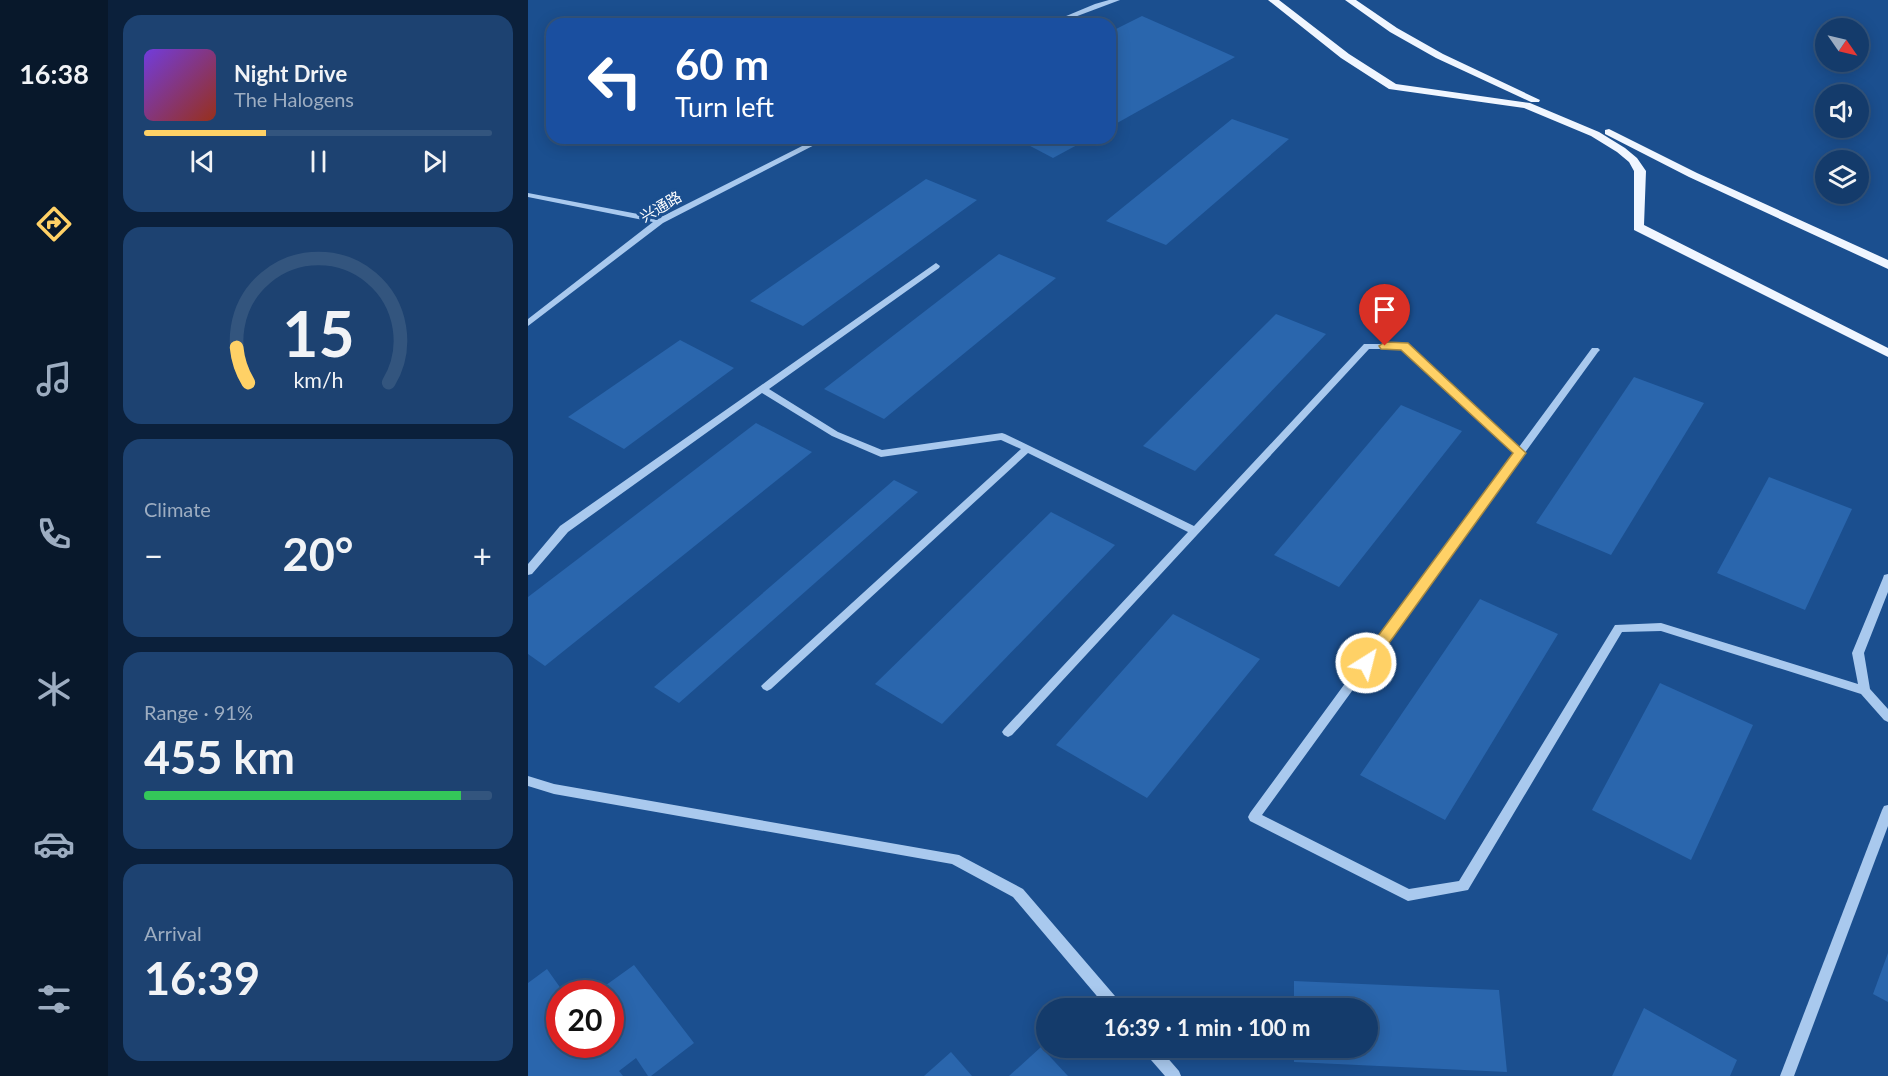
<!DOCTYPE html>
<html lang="en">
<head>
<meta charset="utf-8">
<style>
	:root { --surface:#143b6b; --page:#1d4271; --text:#f1f3f6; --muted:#9dadc1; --line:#33557e; --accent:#ffd166 }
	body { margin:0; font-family:Lato,"Noto Sans SC",sans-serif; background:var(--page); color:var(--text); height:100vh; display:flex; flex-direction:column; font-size:22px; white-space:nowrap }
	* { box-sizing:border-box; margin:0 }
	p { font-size:20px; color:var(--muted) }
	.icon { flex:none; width:33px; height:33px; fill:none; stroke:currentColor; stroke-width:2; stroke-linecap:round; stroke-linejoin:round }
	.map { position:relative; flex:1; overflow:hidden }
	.drawer { display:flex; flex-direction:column; gap:15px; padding:15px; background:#0b203b; width:420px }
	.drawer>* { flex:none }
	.banner { position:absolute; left:18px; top:18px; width:570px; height:126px; border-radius:18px; box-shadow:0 3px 15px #0003,0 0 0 2px var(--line); background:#1a4fa0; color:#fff; overflow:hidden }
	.needle { width:39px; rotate:124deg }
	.buttons { position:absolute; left:1287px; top:18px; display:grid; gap:12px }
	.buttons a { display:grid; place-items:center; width:54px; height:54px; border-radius:50%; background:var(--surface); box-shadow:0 3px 15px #0003,0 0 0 2px var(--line); font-size:30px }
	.speed { position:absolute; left:18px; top:980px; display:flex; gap:12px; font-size:30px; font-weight:700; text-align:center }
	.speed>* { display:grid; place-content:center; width:78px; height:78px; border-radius:50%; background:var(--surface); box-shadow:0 3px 15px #0003,0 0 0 2px var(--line); line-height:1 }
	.speed .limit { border:9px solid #d22; background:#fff; color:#111 }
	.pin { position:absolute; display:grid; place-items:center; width:51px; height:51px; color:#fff; margin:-62px -26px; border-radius:50% 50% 50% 0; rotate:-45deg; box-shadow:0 0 6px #0007 }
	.pin .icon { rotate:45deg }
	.me { position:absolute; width:66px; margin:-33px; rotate:36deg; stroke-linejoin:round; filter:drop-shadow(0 0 4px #0008) }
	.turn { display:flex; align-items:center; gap:21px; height:126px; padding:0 30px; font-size:27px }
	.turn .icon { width:78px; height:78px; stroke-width:2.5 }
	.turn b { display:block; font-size:42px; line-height:51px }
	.big { font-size:45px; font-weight:700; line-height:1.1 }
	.drawer .tile { flex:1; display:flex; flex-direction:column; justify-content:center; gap:9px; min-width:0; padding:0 21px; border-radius:18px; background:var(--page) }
	.drawer .dial { align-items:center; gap:0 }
	.dial svg { height:156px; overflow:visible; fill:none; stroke:var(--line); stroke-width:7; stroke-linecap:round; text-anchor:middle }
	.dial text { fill:var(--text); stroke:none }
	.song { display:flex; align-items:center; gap:18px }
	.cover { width:72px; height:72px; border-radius:9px; background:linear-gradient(135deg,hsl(260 70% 55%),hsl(10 70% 35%)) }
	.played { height:6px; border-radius:3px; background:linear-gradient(90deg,var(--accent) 35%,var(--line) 35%) }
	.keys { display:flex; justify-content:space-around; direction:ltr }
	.heat { display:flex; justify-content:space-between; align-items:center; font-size:33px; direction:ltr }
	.charge { height:9px; border-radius:4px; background:linear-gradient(90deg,#34c759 91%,var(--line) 0) }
	.trip { position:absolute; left:508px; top:998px; width:342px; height:60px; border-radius:30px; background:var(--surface); box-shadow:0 3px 15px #0003,0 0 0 2px var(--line); font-weight:700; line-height:60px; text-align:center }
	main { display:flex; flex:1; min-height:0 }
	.menu { display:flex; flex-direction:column; width:108px; justify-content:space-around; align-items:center; background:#08182b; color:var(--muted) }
	.menu .icon { width:42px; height:42px }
	.menu .on { color:var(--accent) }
	.menu b { font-size:27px; color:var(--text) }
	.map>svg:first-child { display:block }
</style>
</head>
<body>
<main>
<nav class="menu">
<b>16:38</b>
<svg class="icon on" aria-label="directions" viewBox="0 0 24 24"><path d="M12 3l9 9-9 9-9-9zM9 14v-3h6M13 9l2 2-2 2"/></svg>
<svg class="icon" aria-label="music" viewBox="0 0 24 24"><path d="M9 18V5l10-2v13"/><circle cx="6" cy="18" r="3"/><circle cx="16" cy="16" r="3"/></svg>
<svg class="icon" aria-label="phone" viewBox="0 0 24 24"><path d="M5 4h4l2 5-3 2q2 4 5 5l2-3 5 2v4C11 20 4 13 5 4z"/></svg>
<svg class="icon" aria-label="climate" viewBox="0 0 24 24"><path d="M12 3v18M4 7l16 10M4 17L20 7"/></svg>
<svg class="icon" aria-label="car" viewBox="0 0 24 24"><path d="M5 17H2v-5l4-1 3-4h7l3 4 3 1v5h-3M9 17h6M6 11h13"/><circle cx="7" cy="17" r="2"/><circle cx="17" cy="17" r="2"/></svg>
<svg class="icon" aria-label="filters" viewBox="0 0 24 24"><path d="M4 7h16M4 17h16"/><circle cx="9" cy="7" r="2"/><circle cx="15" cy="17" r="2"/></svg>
</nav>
<section class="drawer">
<div class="tile">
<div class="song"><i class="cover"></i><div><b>Night Drive</b><p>The Halogens</p></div></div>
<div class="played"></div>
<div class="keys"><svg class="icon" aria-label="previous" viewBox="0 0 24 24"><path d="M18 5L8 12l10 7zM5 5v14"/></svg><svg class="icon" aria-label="pause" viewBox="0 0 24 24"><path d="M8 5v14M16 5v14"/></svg><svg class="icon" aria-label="next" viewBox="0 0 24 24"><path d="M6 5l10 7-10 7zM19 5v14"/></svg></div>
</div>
<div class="tile dial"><svg viewBox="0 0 100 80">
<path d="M14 69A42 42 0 1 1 86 69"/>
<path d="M14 69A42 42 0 0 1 8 51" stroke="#ffd166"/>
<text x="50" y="56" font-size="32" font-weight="700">15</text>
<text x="50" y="72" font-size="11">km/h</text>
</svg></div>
<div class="tile"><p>Climate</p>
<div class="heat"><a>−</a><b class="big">20°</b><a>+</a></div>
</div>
<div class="tile"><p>Range · 91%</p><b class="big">455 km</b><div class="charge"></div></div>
<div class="tile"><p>Arrival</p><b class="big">16:39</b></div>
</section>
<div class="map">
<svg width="1360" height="1076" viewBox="0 0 1360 1076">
	<rect width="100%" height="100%" fill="#1b4f8f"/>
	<g fill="#2a66ad">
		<polygon points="614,16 707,57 582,127 582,32"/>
		<polygon points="704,119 761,139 638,245 578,221"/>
		<polygon points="487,138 562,138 525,158"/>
		<polygon points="398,179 449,200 275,326 222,301"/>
		<polygon points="471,254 528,278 356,419 296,389"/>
		<polygon points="748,314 798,334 667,471 615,446"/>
		<polygon points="152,340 206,368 96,449 40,417"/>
		<polygon points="1106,377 1176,403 1083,555 1008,523"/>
		<polygon points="873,405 934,431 811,587 746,555"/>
		<polygon points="228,423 284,452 17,666 0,654 0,597"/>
		<polygon points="1241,477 1324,509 1277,610 1189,573"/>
		<polygon points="366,480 390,492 151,703 126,687"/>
		<polygon points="523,512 587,545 414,724 347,684"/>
		<polygon points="952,599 1030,634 917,820 832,775"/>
		<polygon points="645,614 732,659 619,798 528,745"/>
		<polygon points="1132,683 1225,725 1163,860 1064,810"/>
		<polygon points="1360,953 1360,1002 1345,994"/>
		<polygon points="106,965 166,1043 123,1076 120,1076 108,1058 91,1071 95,1076 0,1076 0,983 19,969 36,993 32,993 32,1044 82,1044 82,993 67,993"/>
		<polygon points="766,981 971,990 979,1072 766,1062 766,1047 840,1047 840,1008 766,1008"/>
		<polygon points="1116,1008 1209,1060 1202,1076 1084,1076"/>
		<polygon points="513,1047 540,1076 481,1076"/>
		<polygon points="423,1052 444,1076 396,1076"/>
	</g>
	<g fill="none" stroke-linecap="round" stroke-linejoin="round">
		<g fill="#a9c9ee" fill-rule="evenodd">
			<polygon points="581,0 592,0 528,24 519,24 567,4"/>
			<polygon points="290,138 300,138 135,223 0,326 0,319 125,222 0,197 0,193 131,218"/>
			<polygon points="408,263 412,266 411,268 241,389 310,432 354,450 474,433 477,434 666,526 836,344 879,344 991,447 1064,348 1070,348 1072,350 1070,352 734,815 881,889 931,881 1087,625 1133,623 1330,684 1324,653 1355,578 1356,575 1360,574 1360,592 1336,653 1342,689 1360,709 1360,722 1356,720 1333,694 1133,631 1094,632 940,890 880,901 722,821 720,817 722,813 986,453 874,349 841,349 484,735 480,737 476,735 474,732 476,729 660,532 500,453 243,689 239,691 235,689 233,686 493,449 473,440 353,457 304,436 234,393 40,532 4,574 0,575 0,564 32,526"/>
			<polygon points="0,776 26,784 431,855 495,889 593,1003 595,1008 579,1008 485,897 424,864 26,794 0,786"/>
			<polygon points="1360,805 1360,826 1266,1076 1252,1076 1354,810 1356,806"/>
			<polygon points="614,1047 630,1047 651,1071 653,1076 637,1076 616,1052"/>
		</g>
		<g fill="#f0f6ff" fill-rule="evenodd">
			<polygon points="740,0 751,0 821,54 868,84 1002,103 1071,132 1097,148 1109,158 1118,171 1116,225 1360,348 1360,357 1106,230 1106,171 1101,162 1089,152 1063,136 996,108 861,89 813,58"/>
			<polygon points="817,0 828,0 869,28 915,54 1012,100 1011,102 1003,102 908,58 862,32"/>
			<polygon points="1081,129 1169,173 1360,260 1360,269 1161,177 1077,134 1077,130"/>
		</g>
	</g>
	<polygon fill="#ffd166" stroke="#a68842" stroke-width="1.5" points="857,342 880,343 998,453 843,668 833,668 830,663 833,659 985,453 873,350 853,349 851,346"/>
	<g text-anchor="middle" stroke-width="6" stroke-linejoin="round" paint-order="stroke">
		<g font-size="15" fill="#fff" stroke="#1b4f8f">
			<text transform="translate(133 207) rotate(-31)" y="5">兴通路</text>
		</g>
	</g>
</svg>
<div class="buttons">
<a><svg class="needle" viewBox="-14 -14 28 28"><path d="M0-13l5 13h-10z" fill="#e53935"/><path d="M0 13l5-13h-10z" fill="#9dadc1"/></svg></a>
<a><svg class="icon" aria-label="sound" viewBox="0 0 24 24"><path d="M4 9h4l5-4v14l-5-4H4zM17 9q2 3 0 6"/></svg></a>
<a><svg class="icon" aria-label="layers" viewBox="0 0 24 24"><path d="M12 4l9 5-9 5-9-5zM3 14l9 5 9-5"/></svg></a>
</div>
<div class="speed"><div class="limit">20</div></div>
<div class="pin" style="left:857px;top:346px;background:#d93025"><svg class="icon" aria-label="arrive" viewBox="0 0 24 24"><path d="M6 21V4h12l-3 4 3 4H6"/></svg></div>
<svg class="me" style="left:838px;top:663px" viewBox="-20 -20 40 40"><circle r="17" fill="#ffd166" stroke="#fff" stroke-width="3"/><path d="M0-11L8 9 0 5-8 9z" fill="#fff"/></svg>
<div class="trip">16:39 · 1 min · 100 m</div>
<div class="banner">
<div class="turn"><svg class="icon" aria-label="left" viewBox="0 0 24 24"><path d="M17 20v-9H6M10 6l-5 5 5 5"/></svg><div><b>60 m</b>Turn left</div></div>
</div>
</div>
</main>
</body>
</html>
